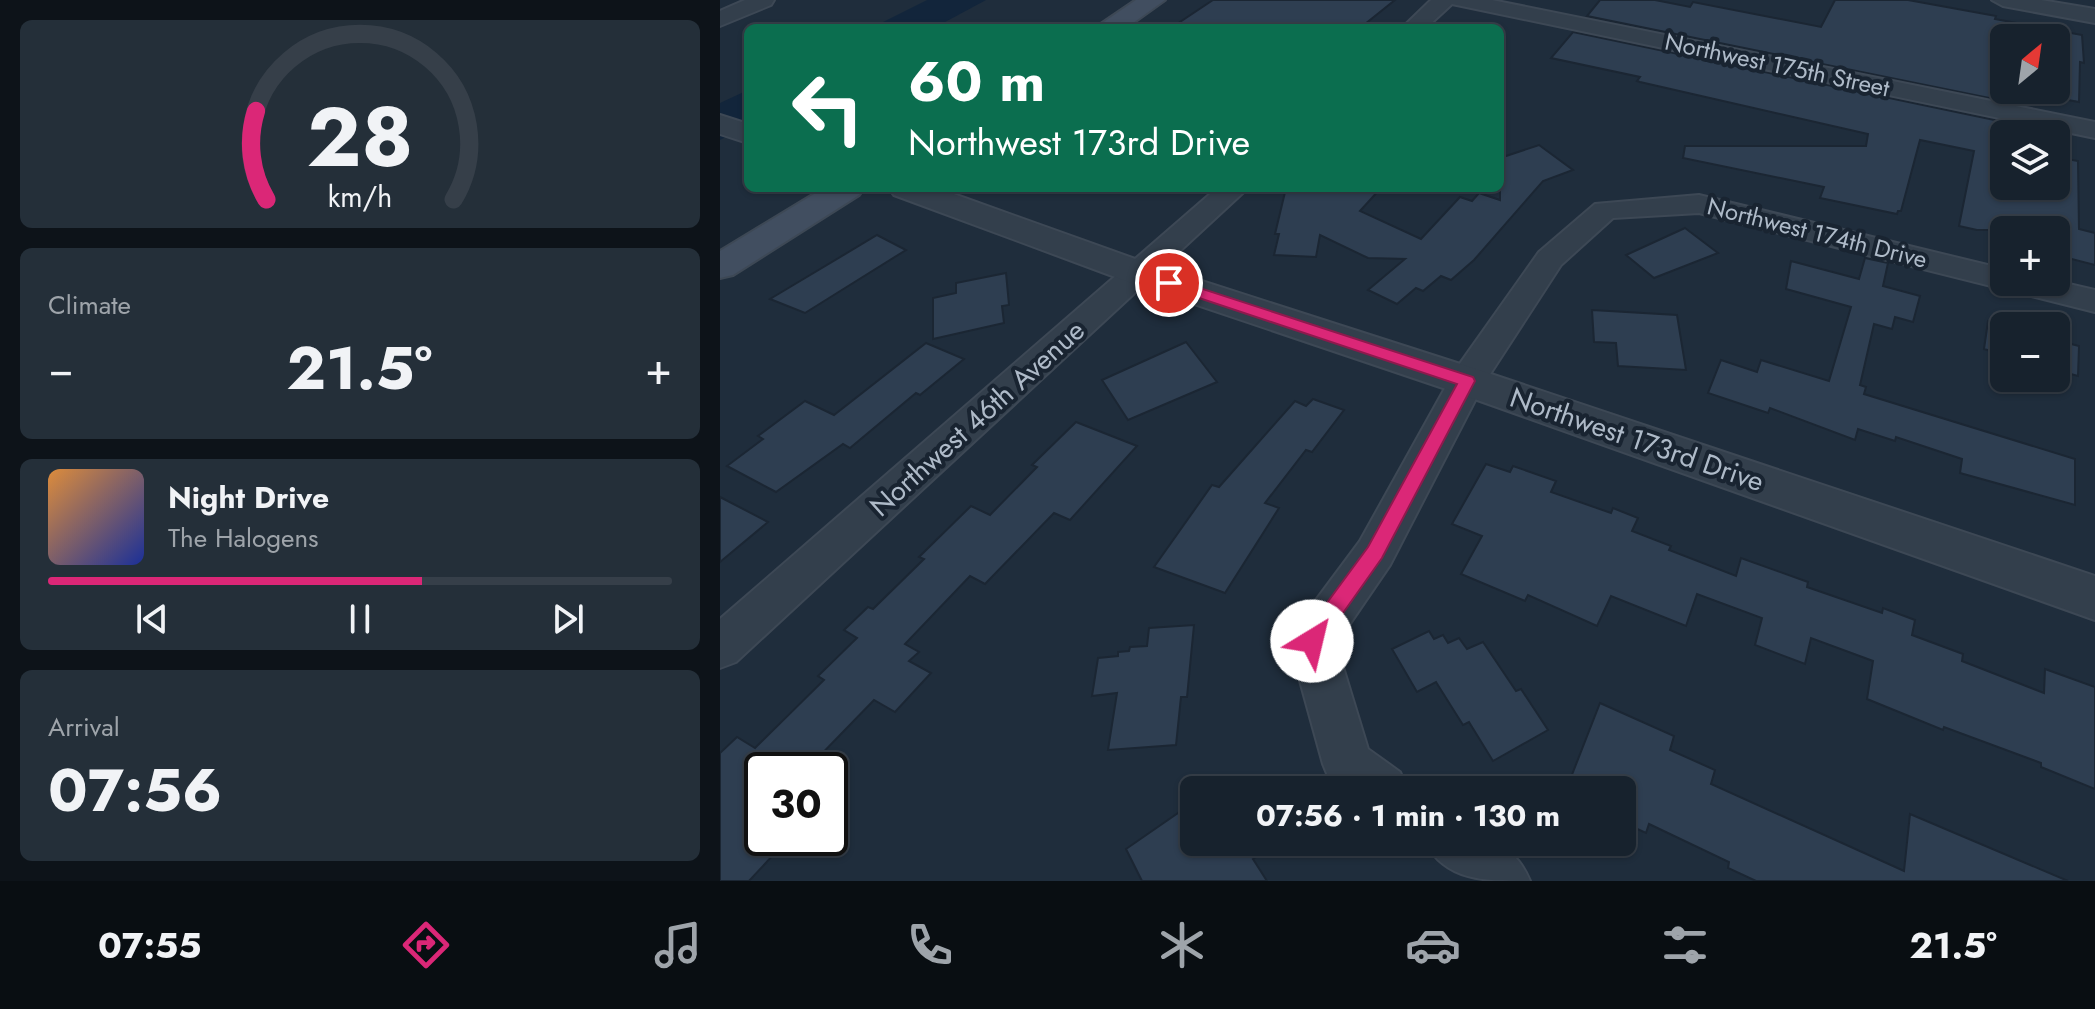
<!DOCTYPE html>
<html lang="en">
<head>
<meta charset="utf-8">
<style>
	:root { --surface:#17222d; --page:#242f39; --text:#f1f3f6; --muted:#9ea4aa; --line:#363f49; --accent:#db2777 }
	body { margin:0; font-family:Jost,sans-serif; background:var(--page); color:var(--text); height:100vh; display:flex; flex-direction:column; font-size:30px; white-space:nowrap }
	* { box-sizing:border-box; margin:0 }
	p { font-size:26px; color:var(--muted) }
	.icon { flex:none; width:44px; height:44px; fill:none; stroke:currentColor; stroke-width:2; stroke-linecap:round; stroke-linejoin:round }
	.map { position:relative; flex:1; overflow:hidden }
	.side { display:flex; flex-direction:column; gap:20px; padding:20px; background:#0d1319; width:720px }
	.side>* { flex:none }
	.guide { position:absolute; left:24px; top:24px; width:760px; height:168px; border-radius:12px; box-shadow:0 2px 6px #0004,0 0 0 2px var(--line); background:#0b6e4f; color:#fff; overflow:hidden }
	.needle { width:52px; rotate:29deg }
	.controls { position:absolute; left:1270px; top:24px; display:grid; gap:16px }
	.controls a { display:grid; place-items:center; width:80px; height:80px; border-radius:12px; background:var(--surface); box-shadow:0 2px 6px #0004,0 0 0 2px var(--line); font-size:40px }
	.speed { position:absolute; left:24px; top:752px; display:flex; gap:16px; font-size:40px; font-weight:700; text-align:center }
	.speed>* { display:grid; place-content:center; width:104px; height:104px; border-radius:50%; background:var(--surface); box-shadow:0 2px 6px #0004,0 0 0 2px var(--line); line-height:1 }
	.speed .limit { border:4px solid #111; border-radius:12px; background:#fff; color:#111 }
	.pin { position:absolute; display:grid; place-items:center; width:68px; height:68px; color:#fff; margin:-34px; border:4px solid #fff; border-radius:50%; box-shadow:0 2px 8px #0007 }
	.me { position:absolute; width:88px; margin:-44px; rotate:36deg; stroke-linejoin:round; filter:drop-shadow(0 0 6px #0008) }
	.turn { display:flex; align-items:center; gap:28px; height:168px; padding:0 32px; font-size:36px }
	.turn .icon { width:104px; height:104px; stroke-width:2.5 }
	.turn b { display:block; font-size:56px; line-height:68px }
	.big { font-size:60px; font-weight:700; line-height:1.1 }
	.side .widget { flex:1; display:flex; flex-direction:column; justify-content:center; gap:12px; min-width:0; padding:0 28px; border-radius:12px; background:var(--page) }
	.side .dial { align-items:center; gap:0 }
	.dial svg { height:208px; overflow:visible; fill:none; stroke:var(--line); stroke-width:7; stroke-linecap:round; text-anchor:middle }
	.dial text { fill:var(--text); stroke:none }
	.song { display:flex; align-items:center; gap:24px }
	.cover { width:96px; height:96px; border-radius:12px; background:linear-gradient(135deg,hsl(30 70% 55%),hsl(230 70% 35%)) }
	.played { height:8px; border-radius:4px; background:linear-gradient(90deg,var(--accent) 60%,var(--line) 60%) }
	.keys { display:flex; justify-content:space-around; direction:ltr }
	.heat { display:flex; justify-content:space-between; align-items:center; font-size:44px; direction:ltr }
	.trip { position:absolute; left:460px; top:776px; width:456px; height:80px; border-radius:12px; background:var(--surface); box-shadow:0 2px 6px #0004,0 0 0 2px var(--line); font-weight:700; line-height:80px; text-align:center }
	.tab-bar { display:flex; height:128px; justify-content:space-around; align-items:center; background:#090e12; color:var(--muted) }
	.tab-bar .icon { width:56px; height:56px }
	.tab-bar .current { color:var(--accent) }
	.tab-bar b { font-size:36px; color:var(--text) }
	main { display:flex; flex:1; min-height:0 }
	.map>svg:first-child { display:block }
</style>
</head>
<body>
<main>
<section class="side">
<div class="widget dial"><svg viewBox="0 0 100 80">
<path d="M14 69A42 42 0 1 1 86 69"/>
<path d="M14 69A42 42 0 0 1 10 35" stroke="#db2777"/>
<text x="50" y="56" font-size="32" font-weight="700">28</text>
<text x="50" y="72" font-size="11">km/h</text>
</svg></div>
<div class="widget"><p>Climate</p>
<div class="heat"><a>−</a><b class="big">21.5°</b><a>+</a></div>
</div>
<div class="widget">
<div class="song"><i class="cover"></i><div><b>Night Drive</b><p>The Halogens</p></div></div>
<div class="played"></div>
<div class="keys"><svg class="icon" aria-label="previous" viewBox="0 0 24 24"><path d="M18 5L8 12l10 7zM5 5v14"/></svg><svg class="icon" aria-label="pause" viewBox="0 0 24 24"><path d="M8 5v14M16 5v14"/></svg><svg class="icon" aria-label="next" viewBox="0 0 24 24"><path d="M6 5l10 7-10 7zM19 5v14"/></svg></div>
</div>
<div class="widget"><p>Arrival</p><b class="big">07:56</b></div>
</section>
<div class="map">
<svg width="1375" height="881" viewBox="0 0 1375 881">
	<rect width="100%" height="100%" fill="#1f2d3c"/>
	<g fill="#12253b">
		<polygon points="207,0 266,0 214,28 151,28"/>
		<polygon points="28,90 28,126 0,140 0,103"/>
	</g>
	<g fill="#2e3e51" stroke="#1b2633" stroke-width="2">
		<polygon points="493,0 675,0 640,28 451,28"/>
		<polygon points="880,0 935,0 970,7 973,2 1101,27 1115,0 1188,0 1276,16 1275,19 1362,35 1364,63 1360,62 1359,102 1293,90 1336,90 1336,38 1284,38 1284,101 867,16"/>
		<polygon points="853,32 1284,122 1284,186 1336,186 1336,157 1358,161 1359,229 1375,233 1375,265 1336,255 1336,230 1257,230 1239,226 1254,151 1200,140 1181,211 1178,211 1177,214 1100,198 1104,187 963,158 965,146 1146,146 1148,134 920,82 917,81 920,77 831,58"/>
		<polygon points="819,145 853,170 823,181 754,260 731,280 721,276 703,291 696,288 677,304 648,290 685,259 648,258 600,235 596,257 554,255 559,234 555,234 566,188 661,188 640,211 701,239 740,197 752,201 759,193 780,200 780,158"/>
		<polygon points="965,228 998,253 934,278 906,255"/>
		<polygon points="157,235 186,250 85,313 50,299"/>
		<polygon points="1145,258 1168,263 1163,286 1200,296 1193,322 1175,317 1172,329 1154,324 1140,385 1146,387 1144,394 1355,459 1355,505 1240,473 1242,459 1176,437 1175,441 1138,429 1135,440 1050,408 1048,413 988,393 1001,360 1037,372 1041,360 1109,381 1131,307 1066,289 1071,261 1139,279"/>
		<polygon points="286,273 289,305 282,306 284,323 213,339 213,298 236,293 236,283"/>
		<polygon points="872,310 957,315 966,370 898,366 896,343 874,342"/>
		<polygon points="1268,321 1285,326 1284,355 1264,349"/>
		<polygon points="1336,340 1359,346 1358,376 1336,370"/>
		<polygon points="466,342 497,382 408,420 382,380"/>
		<polygon points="206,343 244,359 200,395 196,393 130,448 123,444 56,492 7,466 43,439 38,436 85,401 114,415"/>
		<polygon points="593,399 624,410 592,452 586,450 545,503 559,508 505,593 434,567 492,485 499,487 575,401 586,406"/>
		<polygon points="356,422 417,446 350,520 334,513 265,584 250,576 185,644 199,652 189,661 211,673 175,712 154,700 86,770 42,770 42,838 69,838 29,881 0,881 0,753 17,737 35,748 104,680 98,676 137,638 124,630 148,607 153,609 204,559 199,557 251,506 270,515 317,467 312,465"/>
		<polygon points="766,464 790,472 793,466 836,481 831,492 891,513 893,508 918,518 912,531 951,546 949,550 1016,576 1021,558 1088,582 1087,587 1162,613 1163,608 1195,620 1192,635 1243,654 1242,661 1324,693 1325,669 1375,687 1375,789 1321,767 1321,763 1224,727 1223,730 1147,699 1153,661 1091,638 1085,664 1035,645 1042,618 977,594 966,626 891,596 877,626 808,595 805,601 741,574 762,536 732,524"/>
		<polygon points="0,497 48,522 0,562"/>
		<polygon points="474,625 467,697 461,697 456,745 388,750 397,693 372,696 378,658 398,656 398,652 409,651 410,647 427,646 429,628"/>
		<polygon points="709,631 714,639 723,635 728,643 739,638 747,649 763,642 796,691 801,689 828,730 773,761 749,722 743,725 716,682 697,692 672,649"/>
		<polygon points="880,703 954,736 950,750 995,770 991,784 1184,871 1190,814 1348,881 1036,881 1008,868 1009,862 929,824 926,833 902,822 902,790 846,790"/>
		<polygon points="474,802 474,842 533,842 541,854 533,859 547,881 422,881 406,849"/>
	</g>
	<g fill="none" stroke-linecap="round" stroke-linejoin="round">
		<defs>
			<g id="minor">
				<polygon points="25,0 54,0 51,5 0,26 0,11"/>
				<polygon points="711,0 772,0 1375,122 1375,138 732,4 706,28 682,28"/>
				<polygon points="1272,0 1321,0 1375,9 1375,23 1283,6"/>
				<polygon points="497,188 528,188 16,662 0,668 0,619"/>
				<polygon points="979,195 1284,269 1284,282 1336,281 1375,290 1375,312 979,213 893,218 841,265 763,385 670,565 616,644 648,749 680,772 688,790 621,790 610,781 603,764 569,641 576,627 640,541 734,372 819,252 875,204"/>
				<path d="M705 842C751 842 789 830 810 881 764 881 726 881 705 842Z"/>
			</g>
			<g id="tertiary">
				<polygon points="0,115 28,124 28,143 0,134"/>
				<polygon points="169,188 217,188 432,265 762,371 1375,576 1375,620 732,391 406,281 174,195"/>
			</g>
			<g id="secondary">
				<polygon points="416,0 445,0 406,28 375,28"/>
				<polygon points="104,188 144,188 139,195 13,275 0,278 0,251"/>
			</g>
		</defs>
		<use href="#minor" stroke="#3d4855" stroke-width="4"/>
		<use href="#tertiary" stroke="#3d4855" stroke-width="4"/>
		<use href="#secondary" stroke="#3d4855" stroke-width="4"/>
		<use href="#minor" fill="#333f4c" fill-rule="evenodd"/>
		<use href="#tertiary" fill="#333f4c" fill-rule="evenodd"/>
		<use href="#secondary" fill="#414e60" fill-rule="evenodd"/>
	</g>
	<polygon fill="#db2777" stroke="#8e194d" stroke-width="2" points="449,278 753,377 755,381 662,558 599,647 592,650 584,647 581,641 584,634 648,547 737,384 443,286 443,279"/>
	<g text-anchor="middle" stroke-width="8" stroke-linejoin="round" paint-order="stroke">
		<g font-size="24" fill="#aebac8" stroke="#192431">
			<text transform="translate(1057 65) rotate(12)" y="8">Northwest 175th Street</text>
			<text transform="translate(1097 233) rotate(14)" y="8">Northwest 174th Drive</text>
		</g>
		<g font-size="28" fill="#aebac8" stroke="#192431">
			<text transform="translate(257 418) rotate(-42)" y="10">Northwest 46th Avenue</text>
			<text transform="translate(917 439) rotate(19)" y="10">Northwest 173rd Drive</text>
		</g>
	</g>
</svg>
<div class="controls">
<a><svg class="needle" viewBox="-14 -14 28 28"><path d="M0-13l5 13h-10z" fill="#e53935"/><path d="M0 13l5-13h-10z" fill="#9ea4aa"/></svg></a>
<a><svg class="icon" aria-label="layers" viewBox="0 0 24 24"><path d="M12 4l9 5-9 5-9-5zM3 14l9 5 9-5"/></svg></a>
<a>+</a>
<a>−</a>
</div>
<div class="speed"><div class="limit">30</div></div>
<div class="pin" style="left:449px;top:283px;background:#d93025"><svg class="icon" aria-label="arrive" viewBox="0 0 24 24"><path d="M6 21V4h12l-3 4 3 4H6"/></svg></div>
<svg class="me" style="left:592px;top:641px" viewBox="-20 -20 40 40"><circle r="19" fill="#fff"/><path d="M0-13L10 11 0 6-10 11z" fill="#db2777"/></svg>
<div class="trip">07:56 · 1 min · 130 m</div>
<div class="guide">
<div class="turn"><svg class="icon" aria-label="left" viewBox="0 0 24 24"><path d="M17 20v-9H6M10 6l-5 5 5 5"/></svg><div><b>60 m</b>Northwest 173rd Drive</div></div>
</div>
</div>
</main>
<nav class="tab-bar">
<b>07:55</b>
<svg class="icon current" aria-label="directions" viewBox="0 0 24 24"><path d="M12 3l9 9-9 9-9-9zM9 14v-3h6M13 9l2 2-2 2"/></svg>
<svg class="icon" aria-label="music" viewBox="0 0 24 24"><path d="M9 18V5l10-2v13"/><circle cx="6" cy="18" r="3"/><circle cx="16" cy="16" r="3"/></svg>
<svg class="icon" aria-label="phone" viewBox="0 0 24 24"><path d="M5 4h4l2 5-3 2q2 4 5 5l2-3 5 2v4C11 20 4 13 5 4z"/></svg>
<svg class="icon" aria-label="climate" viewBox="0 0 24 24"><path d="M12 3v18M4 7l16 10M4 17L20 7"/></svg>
<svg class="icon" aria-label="car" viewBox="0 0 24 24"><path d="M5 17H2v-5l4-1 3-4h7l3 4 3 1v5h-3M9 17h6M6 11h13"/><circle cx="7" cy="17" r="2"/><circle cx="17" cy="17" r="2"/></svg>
<svg class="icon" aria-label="filters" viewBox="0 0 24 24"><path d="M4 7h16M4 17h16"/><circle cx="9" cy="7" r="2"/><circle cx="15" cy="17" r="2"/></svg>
<b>21.5°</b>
</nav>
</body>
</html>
